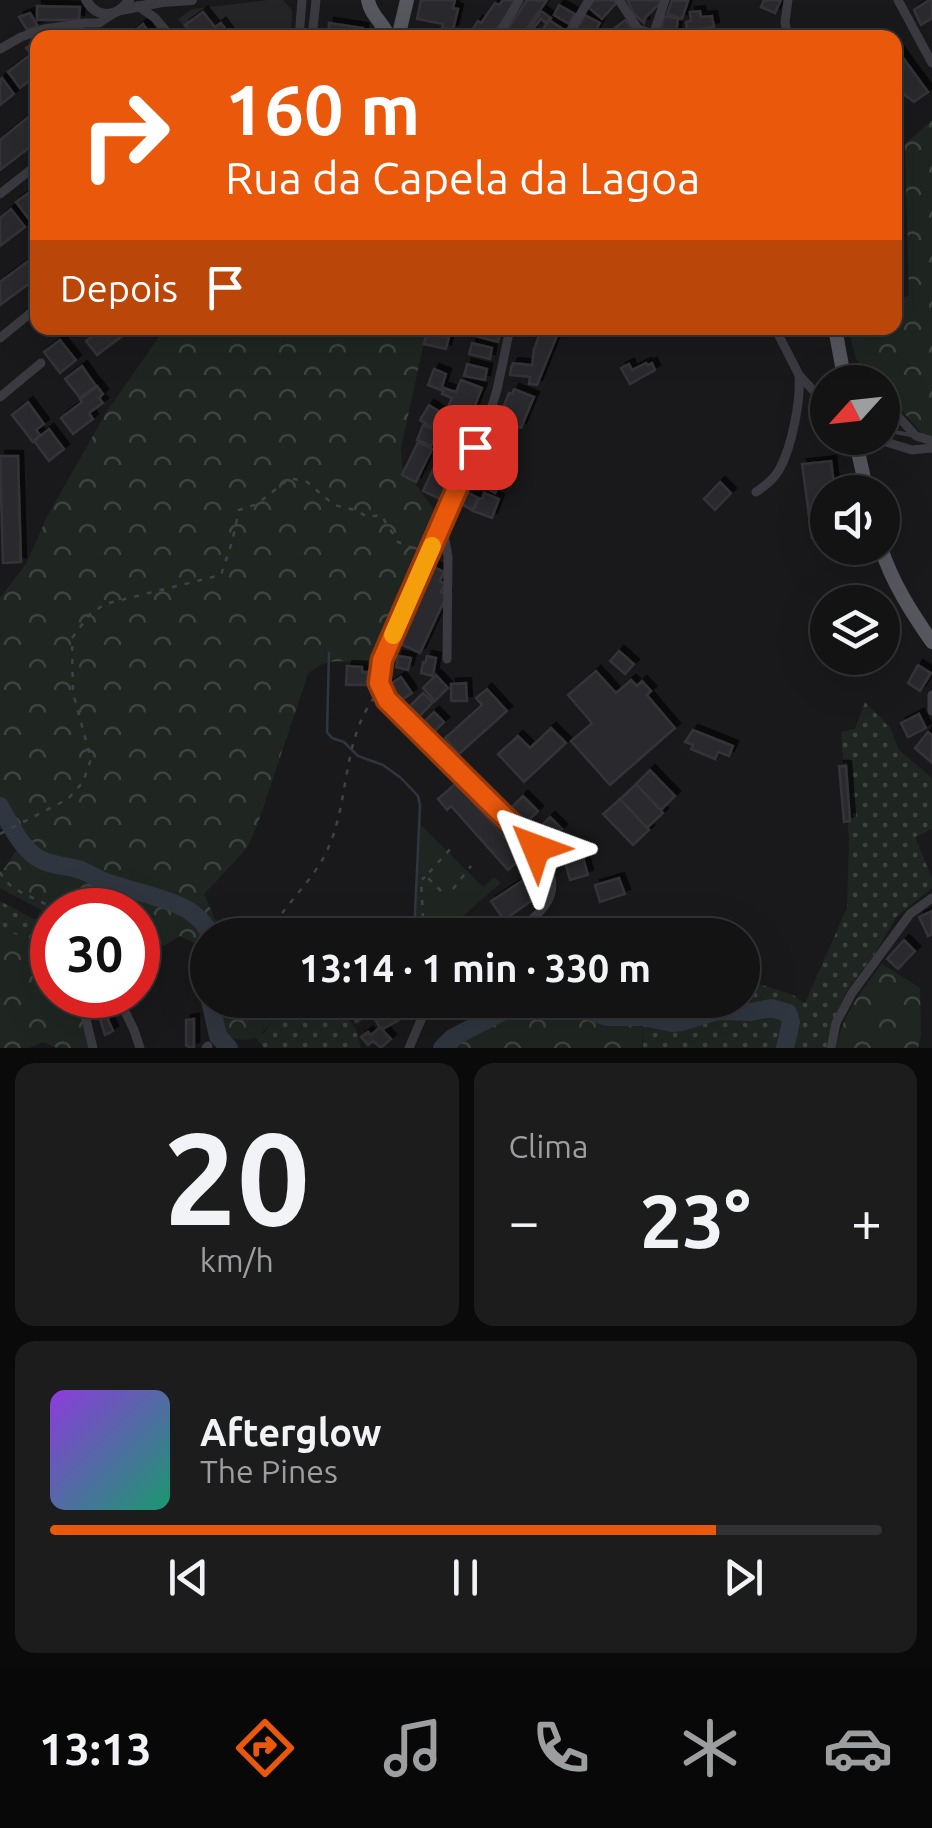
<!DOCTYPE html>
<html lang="pt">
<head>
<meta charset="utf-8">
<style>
	:root { --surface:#131314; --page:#1c1c1d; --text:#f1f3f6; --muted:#9d9ea0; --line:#323234; --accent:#ea580c }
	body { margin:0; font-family:Ubuntu,sans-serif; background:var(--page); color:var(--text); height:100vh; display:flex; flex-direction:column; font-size:38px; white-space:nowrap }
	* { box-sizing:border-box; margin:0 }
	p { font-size:32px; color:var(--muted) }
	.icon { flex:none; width:55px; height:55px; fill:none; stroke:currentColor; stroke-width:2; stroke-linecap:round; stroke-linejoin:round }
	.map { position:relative; height:1048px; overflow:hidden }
	.side { display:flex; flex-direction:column; gap:15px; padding:15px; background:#0a0a0b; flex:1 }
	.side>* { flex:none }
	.hud { position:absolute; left:30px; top:30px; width:872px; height:305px; border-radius:20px; box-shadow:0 10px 40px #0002,0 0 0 2px var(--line); background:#ea580c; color:#fff; overflow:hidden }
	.needle { width:65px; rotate:243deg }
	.buttons { position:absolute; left:810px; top:365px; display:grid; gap:20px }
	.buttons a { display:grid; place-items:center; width:90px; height:90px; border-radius:50%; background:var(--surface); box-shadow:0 10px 40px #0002,0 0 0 2px var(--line); font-size:50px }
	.speed { position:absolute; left:30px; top:888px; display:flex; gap:20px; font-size:50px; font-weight:700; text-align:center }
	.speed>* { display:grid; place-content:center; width:130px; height:130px; border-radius:50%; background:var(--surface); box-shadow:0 10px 40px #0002,0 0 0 2px var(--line); line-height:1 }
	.speed .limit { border:15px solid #d22; background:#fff; color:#111 }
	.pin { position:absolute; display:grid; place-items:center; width:85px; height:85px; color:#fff; margin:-42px; border-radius:20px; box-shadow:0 5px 15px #0006 }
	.me { position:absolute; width:110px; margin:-55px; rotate:314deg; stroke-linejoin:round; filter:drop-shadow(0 0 8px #0008) }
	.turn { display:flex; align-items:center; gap:35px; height:210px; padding:0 30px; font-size:45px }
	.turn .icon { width:130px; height:130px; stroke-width:2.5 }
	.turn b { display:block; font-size:70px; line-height:85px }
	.then { display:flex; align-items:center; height:95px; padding:0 30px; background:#0003; gap:20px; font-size:38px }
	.big { font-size:75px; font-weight:600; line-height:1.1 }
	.side .widget { flex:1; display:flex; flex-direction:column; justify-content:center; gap:15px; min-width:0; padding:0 35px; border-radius:20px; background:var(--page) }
	.side .dial { align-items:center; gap:0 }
	.dial b { font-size:130px; line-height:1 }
	.song { display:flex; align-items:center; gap:30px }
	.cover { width:120px; height:120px; border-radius:15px; background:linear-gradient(135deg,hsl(270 70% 55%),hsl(160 70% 35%)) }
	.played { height:10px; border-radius:5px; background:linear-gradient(90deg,var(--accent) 80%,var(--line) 80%) }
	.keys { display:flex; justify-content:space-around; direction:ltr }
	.heat { display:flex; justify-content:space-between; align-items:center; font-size:55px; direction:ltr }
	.side .tiles { flex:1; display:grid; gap:15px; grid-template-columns:1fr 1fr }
	.widget:last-child { grid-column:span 2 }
	.trip { position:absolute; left:190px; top:918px; width:570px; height:100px; border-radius:50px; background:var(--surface); box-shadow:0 10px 40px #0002,0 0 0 2px var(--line); font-weight:600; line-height:100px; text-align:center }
	.dock { display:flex; height:160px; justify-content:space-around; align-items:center; background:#080808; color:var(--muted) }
	.dock .icon { width:70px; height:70px }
	.dock .selected { color:var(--accent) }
	.dock b { font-size:45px; color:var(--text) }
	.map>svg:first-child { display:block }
</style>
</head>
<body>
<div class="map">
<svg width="932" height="1048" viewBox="0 0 932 1048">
	<defs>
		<pattern id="grass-dots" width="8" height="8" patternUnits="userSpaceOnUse" patternTransform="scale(2.5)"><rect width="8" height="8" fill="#1f2621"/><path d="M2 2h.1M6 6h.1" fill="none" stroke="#3d433f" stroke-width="1.8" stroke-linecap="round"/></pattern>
		<pattern id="forest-crowns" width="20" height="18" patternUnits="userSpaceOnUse" patternTransform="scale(2.5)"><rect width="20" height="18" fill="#1f2621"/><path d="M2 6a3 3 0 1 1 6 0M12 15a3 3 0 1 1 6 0" fill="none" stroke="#3d433f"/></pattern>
		<filter id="shadow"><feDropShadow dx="5" dy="-5" stdDeviation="0" flood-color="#0009"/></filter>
	</defs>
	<rect width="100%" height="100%" fill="#19191b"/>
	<polygon fill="#252528" points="268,0 283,0 292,10 291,38 192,37 178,19 192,9"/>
	<g fill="url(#grass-dots)">
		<polygon points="865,702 890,728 899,750 932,778 932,829 915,837 932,878 932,888 896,917 876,952 848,989 831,1025 826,1048 643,1048 643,1018 645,1000 742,1000 743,979 793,995 805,1003 847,908 849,840 841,732 855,729"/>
		<path d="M0 901 35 920 38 916 46 930C29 938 16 937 0 929Z"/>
		<polygon points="338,1006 356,1029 361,1048 264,1048 255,1037 265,1032 273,1018 296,1017"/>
	</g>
	<g fill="url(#forest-crowns)">
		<polygon points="932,120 932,438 924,436 883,389 882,382 876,382 856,359 848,328 895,328 895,302 909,295 905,144"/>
		<path d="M165 328H427L401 448 402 466 438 515 374 666C348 662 328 655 308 674L258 823 247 848 204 894 215 919 242 935H212L205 920 184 906 109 882 78 868 48 862 38 856 21 840 12 825 7 827 16 841 44 868 66 871 97 883 108 890 144 898 190 914 204 931 196 944 180 936 164 946 149 933 138 937V910H52V995H81L80 1010 89 1048H57L43 1042 29 1048H0V929C16 937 29 938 45 930L38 916 41 910 0 888V872C8 867 11 856 18 849L2 829H0V598L26 564 48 515 106 413Z"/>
		<path d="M882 964 920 988 921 1035 918 1048H836C842 1015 862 990 882 964Z"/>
		<path d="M212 1000H268L273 1018C258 1044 246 1042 219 1035Z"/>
		<polygon points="475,1000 616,1000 643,1017 642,1048 451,1048 486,1031"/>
	</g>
	<polygon fill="#1f2621" points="420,824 483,887 494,877 501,883 441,935 415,935"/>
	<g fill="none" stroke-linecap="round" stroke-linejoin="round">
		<polyline stroke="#2f363f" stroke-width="2.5" points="329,653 327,732 332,738 344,742 358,756 383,765 401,778 418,796 420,805 414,935"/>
		<g stroke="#2f363f" stroke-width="18">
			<path d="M0 806C10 824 19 844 36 857 49 866 66 865 81 870 91 874 99 880 109 883 141 895 197 900 210 935"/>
			<polyline points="210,1000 218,1036 229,1048"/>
			<polyline points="442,1048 452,1038 508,1009 530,1005 579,1008 607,1017 643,1017 672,1023 682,1022 718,1011 751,1012 771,1008 788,1013 791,1022 785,1048"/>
		</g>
	</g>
	<g fill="#2c2c2f" stroke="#343337" stroke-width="2.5" filter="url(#shadow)">
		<polygon points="421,0 455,0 453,8 458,9 453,30 442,28 443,24 417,19"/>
		<polygon points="503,0 518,0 491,38 476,38 470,33 478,21 481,23 495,3 499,5"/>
		<polygon points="527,0 547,0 522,36 524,38 512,38 505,33"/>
		<polygon points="594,0 617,0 618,1 602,19 588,7"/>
		<polygon points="627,0 659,0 661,2 645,18 644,23 634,14"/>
		<polygon points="672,0 688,1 682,19 667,14"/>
		<polygon points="764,0 781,0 775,13 761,7"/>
		<polygon points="929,0 932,0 932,18 921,25 914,10"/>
		<polygon points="559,5 575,14 569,24 554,15"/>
		<polygon points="37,6 80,7 79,20 37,20"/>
		<polygon points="541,11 551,18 547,24 541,19 526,38 524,38"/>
		<polygon points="700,11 701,17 712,16 714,27 687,31 686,22 691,21 690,12"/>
		<polygon points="203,12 215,27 221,23 232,38 195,38 185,25"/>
		<polygon points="30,13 38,26 27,30 19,17"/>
		<polygon points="585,15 600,23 591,38 577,38 573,35"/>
		<polygon points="664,16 681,19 678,19 675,38 660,35"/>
		<polygon points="549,20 566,31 562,38 537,38"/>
		<polygon points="625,20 640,38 623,38 615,28"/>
		<polygon points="329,23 363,28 363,38 328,38"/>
		<polygon points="143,24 153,38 125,38"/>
		<polygon points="33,43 38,49 38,74 20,88 8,72 31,54 26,48"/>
		<polygon points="899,52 928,92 914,102 895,88 895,57"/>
		<polygon points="2,78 14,94 0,105 0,80"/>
		<polygon points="33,113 38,120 38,141 0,170 0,140"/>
		<polygon points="38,186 38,217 31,222 16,202"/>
		<polygon points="11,209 25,227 0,246 0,218"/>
		<polygon points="38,249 38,277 0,305 0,282 35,256 33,252"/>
		<polygon points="104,328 133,328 97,355 86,341"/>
		<polygon points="474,328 502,328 498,342 472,335"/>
		<polygon points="541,328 559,328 558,330 547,329 558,333 537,385 529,384 530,377 510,375 511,368 513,363 532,365 534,349 542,328"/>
		<polygon points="427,332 449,337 446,349 424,344"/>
		<polygon points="60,340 76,360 60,373 44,352"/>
		<polygon points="472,343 492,348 490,359 469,354"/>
		<polygon points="646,363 648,365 652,363 655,370 630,384 621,368 629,364 632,370"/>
		<polygon points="467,364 487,369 485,380 464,376"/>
		<polygon points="82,366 96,386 80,398 65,379"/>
		<polygon points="434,369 446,374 441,390 428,385"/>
		<polygon points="461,380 482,388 470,418 447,409 452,398 442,394 444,388 456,392"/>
		<polygon points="97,386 103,394 99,398 103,403 89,413 93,419 73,434 61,418 82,402 80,399"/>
		<polygon points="514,389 534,397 521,428 518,427 516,434 504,429 506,426 494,421 499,408 502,410 509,393 512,394"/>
		<polygon points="28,402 44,424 36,430 40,435 33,442 12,415"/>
		<polygon points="429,405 440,412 431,427 420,420"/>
		<polygon points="455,421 473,428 463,454 445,448"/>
		<polygon points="423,425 437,430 431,446 417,440"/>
		<polygon points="492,427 505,433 500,443 506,446 501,456 482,447"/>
		<polygon points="49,429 64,449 49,461 34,441"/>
		<polygon points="418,442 432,449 416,482 402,475"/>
		<polygon points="481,453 495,460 489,471 503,478 495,493 467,478"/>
		<polygon points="440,454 459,462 442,500 423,491"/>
		<polygon points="0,456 18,456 21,562 3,563"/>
		<polygon points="831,461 835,492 828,492 828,536 812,538 802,464"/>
		<polygon points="720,482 731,493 715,510 704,499"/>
		<polygon points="462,489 478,498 472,510 456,501"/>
		<polygon points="484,493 499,499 492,518 473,511 479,498 482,499"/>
		<polygon points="434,567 444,572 440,581 445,584 441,592 447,595 420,653 398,643"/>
		<polygon points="619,651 634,664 625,674 610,661"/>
		<polygon points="398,656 411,658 408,670 396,667"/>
		<polygon points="427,656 436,658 433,676 421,673 423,662 425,663"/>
		<polygon points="918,665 931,673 920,691 908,683"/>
		<polygon points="347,666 362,667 362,672 367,672 367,685 346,685"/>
		<polygon points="596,671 616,693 631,680 637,686 642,681 651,691 647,695 675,728 610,785 571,741 592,723 568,695"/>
		<polygon points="436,675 448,688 435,701 423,688"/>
		<polygon points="401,677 412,693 398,703 387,686"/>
		<polygon points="466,683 467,701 451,701 451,684"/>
		<polygon points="487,689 507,711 459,754 445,738 482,705 476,698"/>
		<polygon points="423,693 433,702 416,720 406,710"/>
		<polygon points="434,712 444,722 431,735 421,725"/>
		<polygon points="919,714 926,728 908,737 901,723"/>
		<polygon points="551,728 566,743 524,782 498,754 518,736 530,748"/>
		<polygon points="693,730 733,746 729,756 718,752 715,759 691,749 693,745 685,742"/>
		<polygon points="928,732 932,735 932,763 915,748"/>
		<polygon points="839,766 846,766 850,821 844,822"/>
		<polygon points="650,770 675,796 661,810 636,784"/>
		<polygon points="456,783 505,838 507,837 524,856 508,870 451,806 447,810 438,799"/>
		<polygon points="636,784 663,813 647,828 620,799"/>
		<polygon points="523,796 538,811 527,823 512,807"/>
		<polygon points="620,799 649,830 633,845 603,814"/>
		<polygon points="550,817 562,829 557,834 553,830 544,839 536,831"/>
		<polygon points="580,847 588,875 570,880 562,852"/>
		<polygon points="619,878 625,894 600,902 595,885"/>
		<polygon points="525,879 530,887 527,889 534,899 504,920 491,901"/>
		<polygon points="932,911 932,934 928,936 919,917"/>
		<polygon points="904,940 915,951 898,969 887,959"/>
		<polygon points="291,1000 317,1000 299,1012"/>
		<polygon points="360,1000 365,1000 372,1013 356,1022 349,1010"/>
		<polygon points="392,1000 397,1000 406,1016 381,1030 371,1012 382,1005 384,1009 390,1006 388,1002"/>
		<polygon points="105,1012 113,1031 105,1035 99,1016"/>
		<polygon points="194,1019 194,1047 190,1048 186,1045 186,1020"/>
		<polygon points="380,1027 391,1039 381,1048 373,1041 368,1045 361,1037 368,1032 371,1035"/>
	</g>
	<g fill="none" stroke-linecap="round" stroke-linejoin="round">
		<g stroke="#404147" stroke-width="2.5" stroke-dasharray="5 8" stroke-linecap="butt">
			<polyline points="0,834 68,799 83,782 91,759 73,693 72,638 90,614 105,604 221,575 232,542 239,510 257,504 290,478 307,482 334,505 355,510 368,517 381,515 398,542 417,550"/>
			<path d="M0 872C11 894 36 896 55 910"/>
			<polyline points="453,889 471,866"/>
			<polyline points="441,891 426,876 452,847"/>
			<polyline points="423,918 421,880 425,877"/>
			<path d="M268 935C283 906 311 883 326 853 350 804 341 745 373 699"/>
		</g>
		<polyline stroke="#3a3a40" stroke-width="4" points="882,427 889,431 911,435"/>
		<g stroke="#3a3a40" stroke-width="9">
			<polyline points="619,0 638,29 653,34"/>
			<polyline points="788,0 785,22 788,38"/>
			<polyline points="898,0 932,63"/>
			<polyline points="138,6 155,18 172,38"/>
			<polyline points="299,38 302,0"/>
			<polyline points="312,38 316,0"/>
			<polyline points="497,38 519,0"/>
			<polyline points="566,38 589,0"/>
			<polyline points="652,38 665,0"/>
			<polyline points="0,49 21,37 44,29 85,23 99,23 113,14"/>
			<polyline points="0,194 38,164"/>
			<path d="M510 328 497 390 490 412 382 660C378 675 378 686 387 701L536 848C567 892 549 906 513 935"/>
			<polyline points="775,328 799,375 824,402 828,410"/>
			<polyline points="0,338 38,307"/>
			<polyline points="859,368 870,382"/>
			<polyline points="0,397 41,363"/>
			<polyline points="882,399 916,436 932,441"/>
			<polyline points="873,438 912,450 932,448"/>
			<path d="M756 492C765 486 774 479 779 470 792 447 801 400 799 375"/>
			<polyline points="437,534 445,540 448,557 447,659"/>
			<polyline points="932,695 932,711"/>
			<polyline points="85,995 84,1011 93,1048"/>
			<polyline points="117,995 134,1030 140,1048"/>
			<polyline points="206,1048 208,1046"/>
			<polyline points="409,1048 421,1020 433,1000"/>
			<polyline points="831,1048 836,1023 852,993 910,914 932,898"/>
		</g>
		<g stroke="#3a3a40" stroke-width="10">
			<path d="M86 0C97 19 117 18 129 0"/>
			<polyline points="121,10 162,2 192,0"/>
		</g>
		<g stroke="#56575f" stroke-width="14">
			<path d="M368 0C370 15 384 23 389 38"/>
			<polyline points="398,38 407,0"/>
			<polyline points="835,328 845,382"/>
			<polyline points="855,438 867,492"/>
			<path d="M881 548C892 582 911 612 932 642"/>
		</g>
	</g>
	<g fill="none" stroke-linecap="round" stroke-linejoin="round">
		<defs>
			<polyline id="route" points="475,447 382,660 379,683 387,700 536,848"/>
		</defs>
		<use href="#route" stroke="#983908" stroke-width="25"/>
		<use href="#route" stroke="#ea580c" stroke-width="18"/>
		<polyline stroke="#f59e0b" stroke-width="18" points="393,635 432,546"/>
	</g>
</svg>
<div class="buttons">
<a><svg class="needle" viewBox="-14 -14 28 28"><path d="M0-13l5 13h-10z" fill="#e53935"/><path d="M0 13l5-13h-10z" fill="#9d9ea0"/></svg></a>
<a><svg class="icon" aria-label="sound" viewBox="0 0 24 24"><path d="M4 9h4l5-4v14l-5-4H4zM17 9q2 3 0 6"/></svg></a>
<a><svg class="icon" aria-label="layers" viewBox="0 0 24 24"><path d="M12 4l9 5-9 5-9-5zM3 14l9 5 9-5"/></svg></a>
</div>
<div class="speed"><div class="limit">30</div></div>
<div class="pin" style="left:475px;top:447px;background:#d93025"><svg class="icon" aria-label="arrive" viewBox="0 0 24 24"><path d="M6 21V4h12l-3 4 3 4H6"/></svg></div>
<svg class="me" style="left:536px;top:848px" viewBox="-20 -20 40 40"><path d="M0-17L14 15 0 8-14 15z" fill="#ea580c" stroke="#fff" stroke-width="4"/></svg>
<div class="trip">13:14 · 1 min · 330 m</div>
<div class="hud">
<div class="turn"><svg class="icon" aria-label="right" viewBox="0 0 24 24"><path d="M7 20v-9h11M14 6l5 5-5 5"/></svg><div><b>160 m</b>Rua da Capela da Lagoa</div></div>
<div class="then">Depois<svg class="icon" aria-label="arrive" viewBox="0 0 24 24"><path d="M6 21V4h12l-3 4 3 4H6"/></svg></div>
</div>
</div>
<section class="side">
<div class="tiles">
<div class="widget dial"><b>20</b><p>km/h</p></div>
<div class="widget"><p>Clima</p>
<div class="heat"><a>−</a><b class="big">23°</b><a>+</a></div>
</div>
<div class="widget">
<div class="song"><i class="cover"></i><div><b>Afterglow</b><p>The Pines</p></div></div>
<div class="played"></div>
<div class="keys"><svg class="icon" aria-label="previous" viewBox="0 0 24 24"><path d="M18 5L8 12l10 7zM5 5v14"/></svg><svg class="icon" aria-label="pause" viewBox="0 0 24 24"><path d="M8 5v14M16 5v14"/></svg><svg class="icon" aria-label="next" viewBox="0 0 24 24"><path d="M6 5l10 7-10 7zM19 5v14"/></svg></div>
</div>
</div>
</section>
<nav class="dock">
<b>13:13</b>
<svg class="icon selected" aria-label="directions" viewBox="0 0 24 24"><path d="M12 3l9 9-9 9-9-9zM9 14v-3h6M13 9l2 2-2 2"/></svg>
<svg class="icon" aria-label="music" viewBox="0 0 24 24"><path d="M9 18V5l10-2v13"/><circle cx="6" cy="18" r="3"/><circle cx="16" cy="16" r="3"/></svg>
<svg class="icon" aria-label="phone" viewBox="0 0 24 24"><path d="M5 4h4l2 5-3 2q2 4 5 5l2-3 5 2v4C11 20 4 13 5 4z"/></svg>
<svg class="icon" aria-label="climate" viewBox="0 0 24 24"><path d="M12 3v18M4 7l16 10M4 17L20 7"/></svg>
<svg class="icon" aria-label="car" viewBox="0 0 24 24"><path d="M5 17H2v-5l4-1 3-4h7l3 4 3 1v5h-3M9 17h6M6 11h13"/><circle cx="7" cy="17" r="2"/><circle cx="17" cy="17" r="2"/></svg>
</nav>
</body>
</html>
